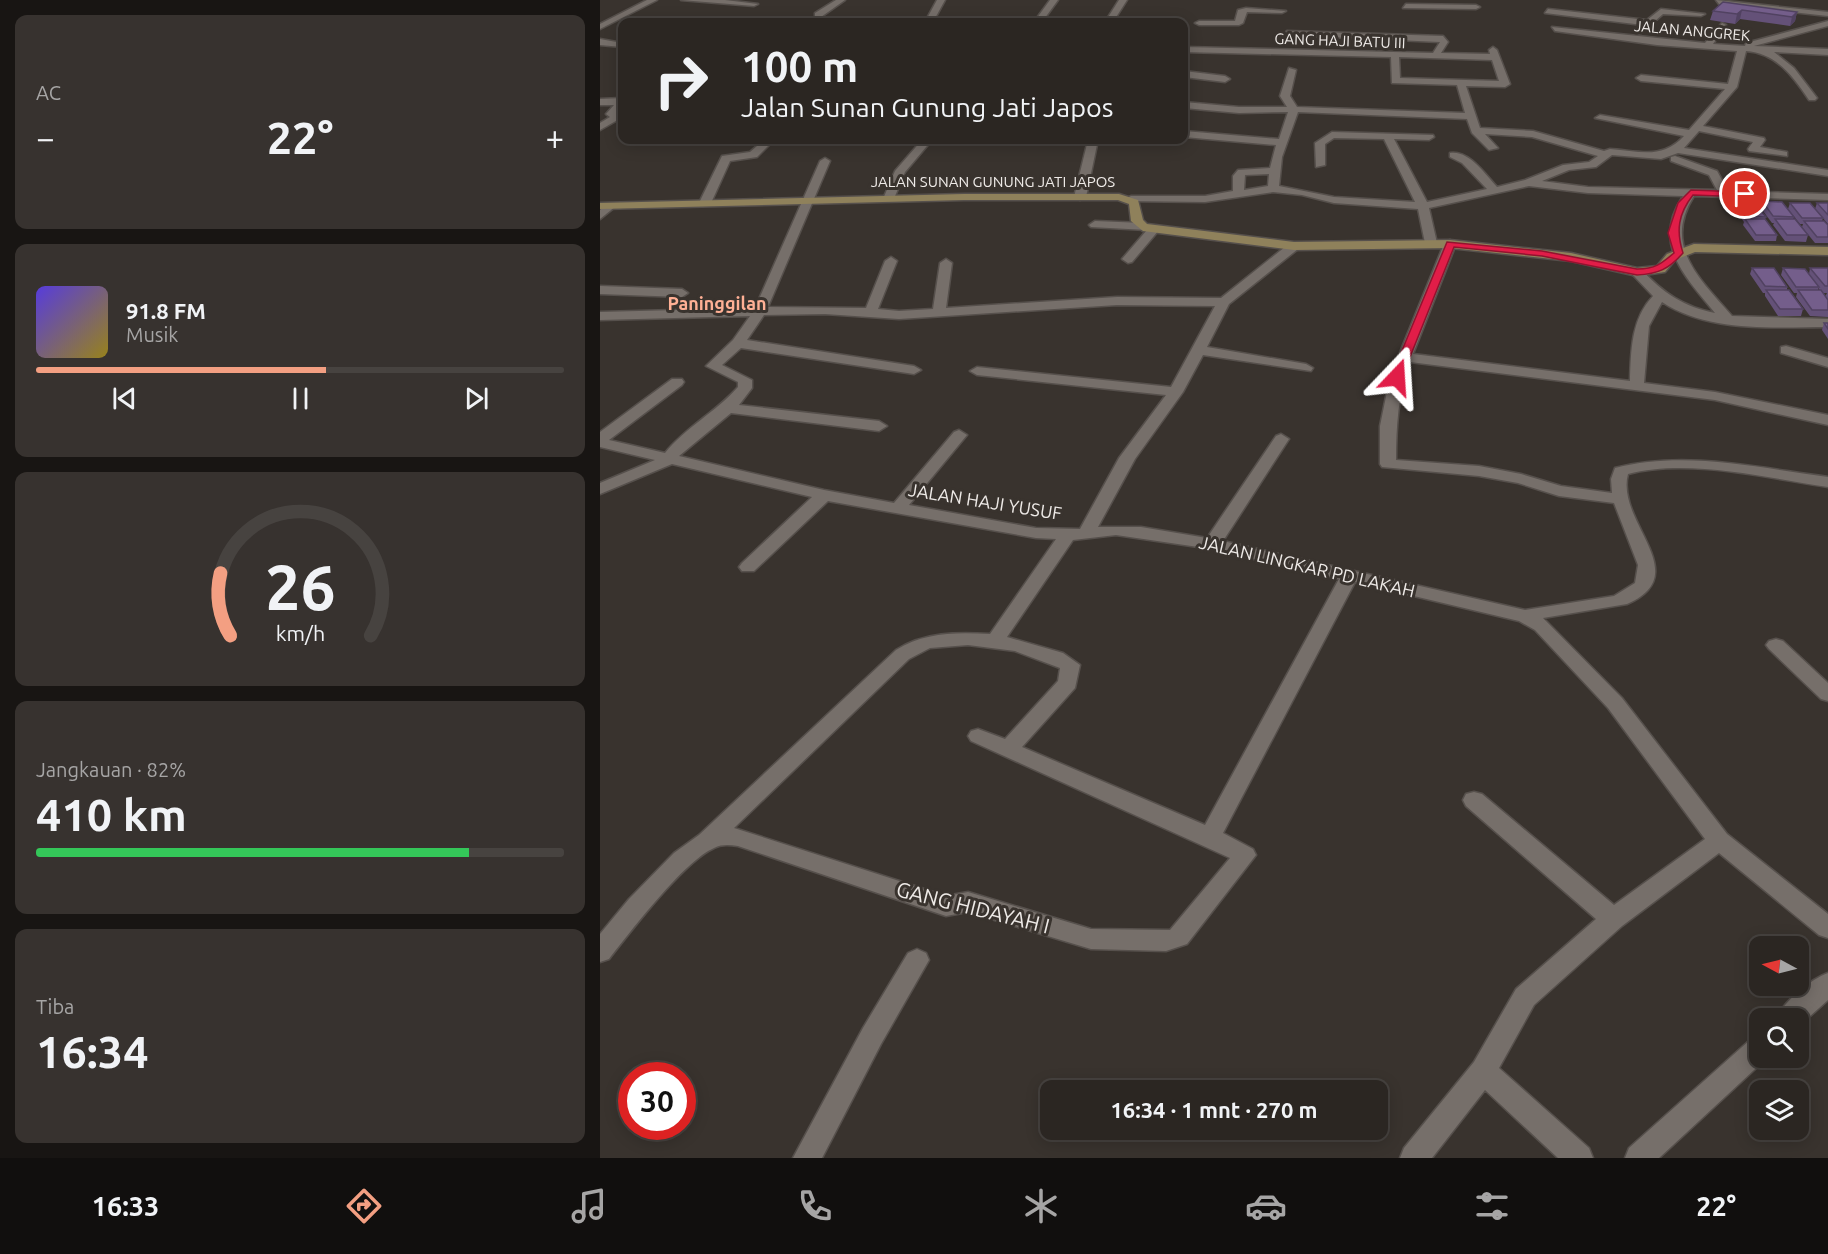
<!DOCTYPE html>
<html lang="id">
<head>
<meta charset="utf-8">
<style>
	:root { --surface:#2b2622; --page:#37322f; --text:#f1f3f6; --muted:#a6a5a5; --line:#474340; --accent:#f39f82 }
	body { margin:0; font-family:Ubuntu,sans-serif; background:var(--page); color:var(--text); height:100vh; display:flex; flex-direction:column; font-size:22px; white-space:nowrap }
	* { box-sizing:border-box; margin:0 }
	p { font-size:20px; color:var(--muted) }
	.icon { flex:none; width:33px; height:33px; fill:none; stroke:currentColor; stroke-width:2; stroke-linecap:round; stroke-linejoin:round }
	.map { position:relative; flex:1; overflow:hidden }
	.sheet { display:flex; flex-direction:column; gap:15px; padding:15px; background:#181513; width:600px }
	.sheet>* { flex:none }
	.hud { position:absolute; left:18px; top:18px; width:570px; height:126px; border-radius:12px; box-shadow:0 3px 15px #0003,0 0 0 2px var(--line); background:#2b2622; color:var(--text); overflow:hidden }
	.needle { width:39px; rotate:277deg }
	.tools { position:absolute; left:1149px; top:936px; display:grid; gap:12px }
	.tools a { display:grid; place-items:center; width:60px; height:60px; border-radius:12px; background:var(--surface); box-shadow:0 3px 15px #0003,0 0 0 2px var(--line); font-size:30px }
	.speed { position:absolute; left:18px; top:1062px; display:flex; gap:12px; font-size:30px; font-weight:700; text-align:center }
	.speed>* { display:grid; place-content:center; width:78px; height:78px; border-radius:50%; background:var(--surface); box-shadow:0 3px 15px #0003,0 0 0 2px var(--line); line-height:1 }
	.speed .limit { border:9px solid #d22; background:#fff; color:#111 }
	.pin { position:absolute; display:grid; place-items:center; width:51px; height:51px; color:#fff; margin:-26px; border:3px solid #fff; border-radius:50%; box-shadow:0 2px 6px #0007 }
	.me { position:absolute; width:66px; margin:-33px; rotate:20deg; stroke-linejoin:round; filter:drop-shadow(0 0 4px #0008) }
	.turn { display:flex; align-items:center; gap:21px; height:126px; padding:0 24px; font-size:27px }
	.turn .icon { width:78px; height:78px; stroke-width:2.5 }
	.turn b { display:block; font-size:42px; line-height:51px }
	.big { font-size:45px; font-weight:700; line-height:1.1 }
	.sheet .card { flex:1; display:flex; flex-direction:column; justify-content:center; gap:9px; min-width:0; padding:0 21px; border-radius:12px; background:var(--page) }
	.sheet .dial { align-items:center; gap:0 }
	.dial svg { height:156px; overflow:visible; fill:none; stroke:var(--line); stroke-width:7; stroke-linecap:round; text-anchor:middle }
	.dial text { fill:var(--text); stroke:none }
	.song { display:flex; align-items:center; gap:18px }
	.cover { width:72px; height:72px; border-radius:9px; background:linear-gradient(135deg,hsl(250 70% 55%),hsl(50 70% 35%)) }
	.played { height:6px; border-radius:3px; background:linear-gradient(90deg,var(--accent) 55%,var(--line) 55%) }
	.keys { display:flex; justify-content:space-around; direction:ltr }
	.heat { display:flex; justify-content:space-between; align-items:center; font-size:33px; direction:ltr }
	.charge { height:9px; border-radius:4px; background:linear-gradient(90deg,#34c759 82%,var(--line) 0) }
	.trip { position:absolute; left:440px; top:1080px; width:348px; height:60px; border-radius:12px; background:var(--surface); box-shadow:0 3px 15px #0003,0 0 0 2px var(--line); font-weight:700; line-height:60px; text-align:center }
	.menu { display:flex; height:96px; justify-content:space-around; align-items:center; background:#110f0e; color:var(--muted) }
	.menu .icon { width:42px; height:42px }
	.menu .selected { color:var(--accent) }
	.menu b { font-size:27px; color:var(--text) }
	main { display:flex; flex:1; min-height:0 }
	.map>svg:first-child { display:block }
</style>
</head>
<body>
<main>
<section class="sheet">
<div class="card"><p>AC</p>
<div class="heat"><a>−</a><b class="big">22°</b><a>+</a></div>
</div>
<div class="card">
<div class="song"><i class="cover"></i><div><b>91.8 FM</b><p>Musik</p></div></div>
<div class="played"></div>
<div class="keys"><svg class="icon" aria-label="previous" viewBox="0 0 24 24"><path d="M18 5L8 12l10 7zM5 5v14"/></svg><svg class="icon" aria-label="pause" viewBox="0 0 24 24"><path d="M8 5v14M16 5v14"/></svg><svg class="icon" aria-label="next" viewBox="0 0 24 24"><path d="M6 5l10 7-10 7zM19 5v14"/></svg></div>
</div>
<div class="card dial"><svg viewBox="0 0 100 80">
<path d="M14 69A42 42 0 1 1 86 69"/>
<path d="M14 69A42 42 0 0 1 9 37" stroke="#f39f82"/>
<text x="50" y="56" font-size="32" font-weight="700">26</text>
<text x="50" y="72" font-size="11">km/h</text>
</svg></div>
<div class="card"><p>Jangkauan · 82%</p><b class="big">410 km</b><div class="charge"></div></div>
<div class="card"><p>Tiba</p><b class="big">16:34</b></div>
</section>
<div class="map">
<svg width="1228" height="1158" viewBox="0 0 1228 1158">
	<rect width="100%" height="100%" fill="#39332e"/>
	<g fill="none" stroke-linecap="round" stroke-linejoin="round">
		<defs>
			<g id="street">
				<polygon points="47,0 57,0 0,29 0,24"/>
				<polygon points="81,0 125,0 158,4 154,6"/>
				<polygon points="236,0 245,0 221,17 215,17 215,13"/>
				<polygon points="337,0 345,0 333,22 325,22"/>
				<polygon points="450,0 458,0 442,22 434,22"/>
				<polygon points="519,0 527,0 513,22 505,22"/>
				<polygon points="1116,0 1228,12 1228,16 1119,4"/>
				<polygon points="806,4 876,5 880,7 876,9 803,8"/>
				<polygon points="646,8 686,11 682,13 647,12 643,23 639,25 599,25 595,23 599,21 635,21 638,10"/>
				<polygon points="948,9 1047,20 1061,9 1105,14 1101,16 1063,14 1040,34 1036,32 1043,25 945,13"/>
				<path d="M1228 21V26L1154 46 1228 49V55L1174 52 1194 68 1217 98 1215 100H1209C1193 76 1176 53 1146 51L1137 87 1103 126 1164 138 1165 140 1160 147 1187 152V156L1149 151 1148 149 1153 142 1099 131 1084 148 1228 170V176L1078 153 1061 159 1012 155 996 167 969 170 942 181 988 187 1117 190 1109 175 1071 161V157L1075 156 1117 171 1128 191 1228 194V200L1094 196C1062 246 1100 279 1132 316L1228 319V327C1175 327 1109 333 1062 302L1049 326 1044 383 1115 392 1228 415V425L1115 400 810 362C798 393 796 427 796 460L879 466 921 474 961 486 1012 493 1011 479 1015 468C1085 450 1158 468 1228 477V487C1167 478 1088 458 1028 474 1015 522 1096 574 1027 604L943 618 1022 698 1127 834 1228 914V938L1219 935 1119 853 1022 926 934 1005 899 1068 989 1148 993 1158H958L885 1090 832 1158H800L804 1148 874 1062 916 989 996 919 866 806 863 800 866 794 874 792 882 794 1014 905 1105 839 1008 708 935 630 919 621 755 582 623 833 653 849 656 855 587 944 566 951 491 949 368 912 346 916 138 846C130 845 122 844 114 848 84 861 31 931 9 959L0 962V934L29 899 74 853 99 835 296 650C324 632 357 632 390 634L456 539 436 538 228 501 154 571H142L139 567 142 563 212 497 72 464 0 494V483L55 460 0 447V432L72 379H82L84 382 82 385 9 440 65 453C86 427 116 412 138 387V382L106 366 133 340 150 316 0 320V312L155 308 220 161 225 158 230 161 168 307 266 308 285 261 291 257 297 261 278 309 299 311 333 309 340 263 346 259 352 263 346 308 517 297 621 298 690 243H698V249L629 304 607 347 706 364 713 368 711 371 603 355 583 392 535 459 498 527H541L607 538 676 436 681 434 689 439 623 541 925 610 1014 596 1035 583 1038 565 1014 503 959 496 918 483 879 476 782 467 780 464V426L790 377 844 244 850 240 856 244 813 354 1030 381C1031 351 1031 319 1053 296L1033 275V269H1041C1063 293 1084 307 1115 313 1085 276 1051 244 1083 196L988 193 929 186 829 208 837 243 831 247 825 243 818 209 734 203 702 195 673 192 605 202 527 201 525 199 531 196H605L633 191V176L638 170 670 168 676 145 584 137V131L679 139 688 112 639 113 584 108V102L639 107H687L680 96 689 68 696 70 690 96 697 107 865 113 857 85 792 83 791 57 584 52V47L833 53 840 42 684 35 687 31 843 36 848 42 841 53 890 54 889 50 893 47 897 50 910 84 905 87 866 86 880 128 933 131 1004 151 1010 149C1040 151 1062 160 1084 136L995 118 1000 115 1089 130 1125 89 1041 81 1036 78 1041 75 1128 84 1137 51 1057 45 955 31 952 27 1105 43 1122 23 1126 25 1113 44 1145 46 1146 43ZM799 57 892 60 899 81 800 78ZM698 112 867 119 872 133 889 150 898 148 885 134 932 137 998 156 989 162 963 165 925 180 897 187C885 174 869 150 850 153V157L862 163 887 189 827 202 794 139 829 140 834 137 833 135 732 132 715 143 716 167 725 165V144L734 138 784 139 815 202 734 197 679 186 682 157ZM669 174 668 186 644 190 645 175ZM517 305 615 306 571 387 377 367 370 371 377 375 566 395 519 458 480 529 436 528 309 505 367 435 359 430 354 432 294 503 224 490 79 456 131 413 279 431 287 426 279 421 139 405 152 388V380L122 365 141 348 314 374 321 370 314 366 147 340 164 315 225 314 299 319ZM516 535 612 549 739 579 605 825 422 747 475 688 480 665 463 653 407 637 473 540ZM368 645 415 651 460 668 458 681 405 739 378 729 371 731 368 736 371 741 630 858 570 930 491 929 368 892 346 896 134 828 309 659 330 648Z"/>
				<polygon points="0,39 22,43 22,47 0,45"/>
				<polygon points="584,71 625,76 630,79 625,82 584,77"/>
				<polygon points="22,98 22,106 17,113 21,114 21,118 0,130 0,123 10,117 6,114 14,105 0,105 0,99"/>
				<polygon points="164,140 174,140 157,157 130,161 111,203 101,205 99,203 122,156 150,152"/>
				<polygon points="322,140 332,140 305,172 293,201 285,201 283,199 295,171"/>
				<polygon points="488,140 498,140 486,197 480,200 474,197"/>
				<polygon points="6,204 16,206 0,219 0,210"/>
				<polygon points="495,221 543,223 547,225 547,229 553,226 559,230 532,262 528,263 522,259 547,230 491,227 489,225"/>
				<polygon points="0,286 82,289 88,293 82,297 0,294"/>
				<polygon points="1186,346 1228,358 1228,367 1181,353 1181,347"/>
				<polygon points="1176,639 1183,641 1228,683 1228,701 1221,699 1169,649 1166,645 1169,641"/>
				<polygon points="317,949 326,953 329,960 281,1044 222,1158 193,1158 263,1028 308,953"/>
				<path d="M1228 973V1000L1199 1026 1198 1018H1177C1183 1002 1211 979 1228 973Z"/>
				<polygon points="1160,1035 1160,1058 1167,1058 1059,1158 1025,1158 1029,1148 1151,1039"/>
			</g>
			<polygon id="secondary" points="364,194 519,194 538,200 543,220 547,224 694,242 850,240 971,253 1037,268 1057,266 1067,254 1094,244 1228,247 1228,255 1095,252 1075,260 1065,272 1037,276 971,261 850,248 694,250 543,231 531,221 529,204 518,200 364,200 0,209 0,203"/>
		</defs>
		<use href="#street" stroke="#56504c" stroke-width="3"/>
		<use href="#secondary" stroke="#56504c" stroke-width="3"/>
		<use href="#street" fill="#766f6a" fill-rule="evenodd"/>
		<use href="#secondary" fill="#8f815b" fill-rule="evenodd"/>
	</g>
	<g fill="#645178" fill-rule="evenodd">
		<polygon points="1123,2 1197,12 1195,21 1190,26 1140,19 1135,24 1110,20 1113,11"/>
		<polygon points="1135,201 1166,217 1165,219 1177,235 1176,241 1155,241 1143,225 1144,222 1133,207"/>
		<polygon points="1162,201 1194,217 1193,219 1208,235 1206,242 1185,241 1173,225 1174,223 1172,223 1160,207"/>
		<polygon points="1190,203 1223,218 1222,221 1228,225 1228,243 1215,243 1202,227 1203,224 1200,224 1188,209"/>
		<polygon points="1217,203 1228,203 1228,224 1215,209"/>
		<polygon points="1152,268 1187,287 1187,290 1203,309 1201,316 1178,316 1165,296 1165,293 1163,293 1150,274"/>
		<path d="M1183 268 1209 274 1210 268H1228V317L1210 316 1196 297 1197 293H1194L1181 275ZM1218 288 1223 293H1227L1225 297 1218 290Z"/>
		<polygon points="1224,323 1228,323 1228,339 1222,330"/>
	</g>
	<g fill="#514261">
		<polygon points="1142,10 1140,19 1135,24 1137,14"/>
		<polygon points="1197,12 1195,21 1190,26 1192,17"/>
	</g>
	<g fill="#745e8b" stroke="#514261" stroke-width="1.5">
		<polygon points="1123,2 1197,12 1192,17 1142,10 1137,14 1113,11"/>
		<polygon points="1135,201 1154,202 1166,217 1146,216"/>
		<polygon points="1162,201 1182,202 1194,217 1173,216"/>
		<polygon points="1190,203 1210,203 1223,218 1202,218"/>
		<polygon points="1217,203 1228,203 1228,215"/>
		<polygon points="1145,219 1165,219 1177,235 1156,235"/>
		<polygon points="1175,219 1195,219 1208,235 1187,235"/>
		<polygon points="1204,221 1224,221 1228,225 1228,237 1217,237"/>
		<polygon points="1152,268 1174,268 1187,287 1165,286"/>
		<polygon points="1183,268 1205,269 1219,287 1196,287"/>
		<polygon points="1210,268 1228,268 1228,286 1225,286"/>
		<polygon points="1166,290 1189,290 1203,309 1180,309"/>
		<polygon points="1198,290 1221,290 1228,300 1228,310 1212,310"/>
		<polygon points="1224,323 1228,323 1228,329"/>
	</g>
	<path fill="#e11d48" stroke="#92132f" stroke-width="1.5" d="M1091 190 1145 192 1149 194 1145 197 1093 195C1078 214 1076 231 1083 253 1069 269 1058 274 1037 275L942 256 854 247 802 377 797 380 791 377 847 242 942 251 1037 269C1055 269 1061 264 1074 253L1068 233 1078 203Z"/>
	<g text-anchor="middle" stroke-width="6" stroke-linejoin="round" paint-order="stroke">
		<g font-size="15" fill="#eeeae7" stroke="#39332e">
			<text transform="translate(1092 31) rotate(5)" y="5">JALAN ANGGREK</text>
			<text transform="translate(740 41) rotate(2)" y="5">GANG HAJI BATU III</text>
			<text x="393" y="187">JALAN SUNAN GUNUNG JATI JAPOS</text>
		</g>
		<g font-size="18" font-weight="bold" fill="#ffb095" stroke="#39332e">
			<text x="117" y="310">Paninggilan</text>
		</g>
		<g font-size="18" fill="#eeeae7" stroke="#39332e">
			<text transform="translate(385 502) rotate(9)" y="6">JALAN HAJI YUSUF</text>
			<text transform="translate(707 567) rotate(13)" y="6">JALAN LINGKAR PD LAKAH</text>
		</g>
		<g font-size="21" fill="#eeeae7" stroke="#39332e">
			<text transform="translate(373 908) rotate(14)" y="7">GANG HIDAYAH I</text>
		</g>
	</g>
</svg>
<div class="tools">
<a><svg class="needle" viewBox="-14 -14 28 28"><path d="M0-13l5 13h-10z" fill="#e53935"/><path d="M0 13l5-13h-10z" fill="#a6a5a5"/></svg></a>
<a><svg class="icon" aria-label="search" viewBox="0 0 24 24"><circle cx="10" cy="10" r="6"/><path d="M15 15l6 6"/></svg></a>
<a><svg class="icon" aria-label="layers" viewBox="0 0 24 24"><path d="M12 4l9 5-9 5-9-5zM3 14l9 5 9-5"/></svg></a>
</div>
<div class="speed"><div class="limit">30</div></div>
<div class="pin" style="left:1145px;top:194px;background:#d93025"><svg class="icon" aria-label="arrive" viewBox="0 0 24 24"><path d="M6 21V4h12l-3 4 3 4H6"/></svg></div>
<svg class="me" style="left:797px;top:377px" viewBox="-20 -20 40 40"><path d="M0-17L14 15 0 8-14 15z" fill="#e11d48" stroke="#fff" stroke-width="4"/></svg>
<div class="trip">16:34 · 1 mnt · 270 m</div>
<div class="hud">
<div class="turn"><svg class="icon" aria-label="right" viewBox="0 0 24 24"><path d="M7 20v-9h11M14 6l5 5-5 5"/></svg><div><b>100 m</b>Jalan Sunan Gunung Jati Japos</div></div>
</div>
</div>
</main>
<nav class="menu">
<b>16:33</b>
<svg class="icon selected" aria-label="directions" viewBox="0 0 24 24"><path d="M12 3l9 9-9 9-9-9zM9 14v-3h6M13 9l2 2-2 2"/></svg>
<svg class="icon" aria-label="music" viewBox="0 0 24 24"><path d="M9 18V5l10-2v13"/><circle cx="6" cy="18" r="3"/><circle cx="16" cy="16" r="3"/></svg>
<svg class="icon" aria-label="phone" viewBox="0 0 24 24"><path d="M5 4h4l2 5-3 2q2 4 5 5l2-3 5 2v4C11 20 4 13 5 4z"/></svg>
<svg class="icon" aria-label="climate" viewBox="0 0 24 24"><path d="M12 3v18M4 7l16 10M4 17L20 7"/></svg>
<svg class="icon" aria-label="car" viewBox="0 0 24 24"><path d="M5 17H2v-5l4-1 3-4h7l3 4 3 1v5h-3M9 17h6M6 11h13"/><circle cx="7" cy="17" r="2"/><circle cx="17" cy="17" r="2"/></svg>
<svg class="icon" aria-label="filters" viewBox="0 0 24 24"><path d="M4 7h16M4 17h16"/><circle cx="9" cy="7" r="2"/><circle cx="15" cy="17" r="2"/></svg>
<b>22°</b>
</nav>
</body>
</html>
